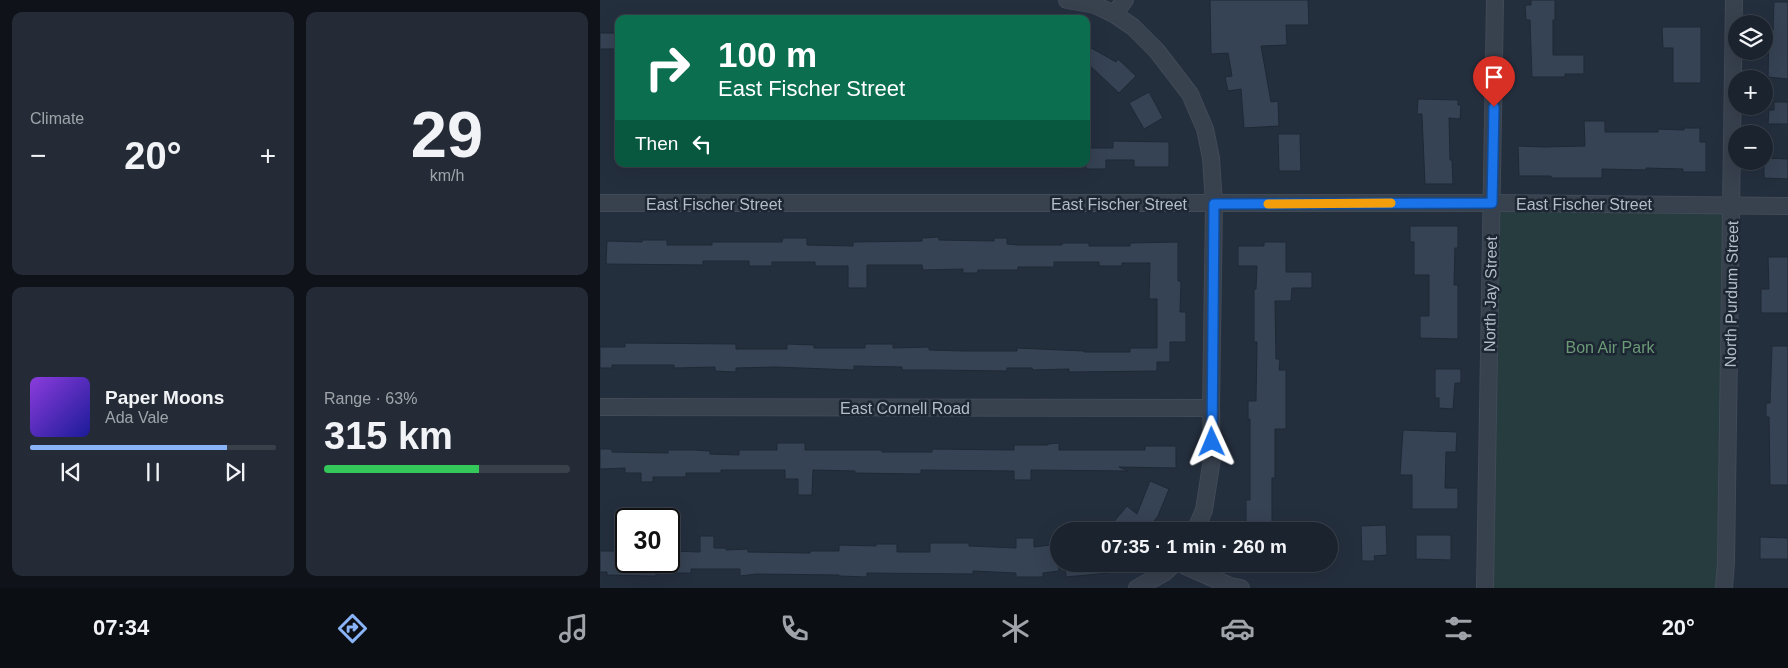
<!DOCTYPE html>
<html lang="en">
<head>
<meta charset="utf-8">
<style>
	:root { --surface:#1b232e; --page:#242b36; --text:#f1f3f6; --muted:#a0a4aa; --line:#39404a; --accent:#8ab4f8 }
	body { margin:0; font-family:Helvetica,sans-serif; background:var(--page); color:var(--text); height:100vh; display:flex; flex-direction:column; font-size:19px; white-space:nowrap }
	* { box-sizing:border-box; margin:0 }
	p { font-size:16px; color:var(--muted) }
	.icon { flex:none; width:28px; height:28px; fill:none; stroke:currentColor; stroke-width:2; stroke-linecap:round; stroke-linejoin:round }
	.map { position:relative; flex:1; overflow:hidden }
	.side { display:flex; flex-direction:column; gap:12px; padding:12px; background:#0f1319; width:600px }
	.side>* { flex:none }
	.top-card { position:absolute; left:15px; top:15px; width:475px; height:152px; border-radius:10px; box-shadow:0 5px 20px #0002,0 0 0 1px var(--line); background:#0b6e4f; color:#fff; overflow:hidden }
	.buttons { position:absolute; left:1128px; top:15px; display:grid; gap:10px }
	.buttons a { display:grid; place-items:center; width:45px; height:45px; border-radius:50%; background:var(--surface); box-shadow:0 5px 20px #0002,0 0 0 1px var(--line); font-size:25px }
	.speed { position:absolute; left:15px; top:508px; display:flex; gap:10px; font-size:25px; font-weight:700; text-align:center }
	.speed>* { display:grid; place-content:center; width:65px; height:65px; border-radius:50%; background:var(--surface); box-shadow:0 5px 20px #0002,0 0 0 1px var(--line); line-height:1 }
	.speed .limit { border:2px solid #111; border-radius:8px; background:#fff; color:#111 }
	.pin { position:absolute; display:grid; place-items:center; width:42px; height:42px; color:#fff; margin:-51px -21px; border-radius:50% 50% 50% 0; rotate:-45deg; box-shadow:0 0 5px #0007 }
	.pin .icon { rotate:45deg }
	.me { position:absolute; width:55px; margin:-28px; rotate:359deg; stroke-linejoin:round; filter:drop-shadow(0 0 4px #0008) }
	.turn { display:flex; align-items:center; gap:18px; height:105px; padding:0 20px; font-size:22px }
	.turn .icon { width:65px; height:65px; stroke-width:2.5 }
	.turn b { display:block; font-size:35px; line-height:42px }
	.then { display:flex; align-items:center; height:48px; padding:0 20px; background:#0003; gap:10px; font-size:19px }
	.big { font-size:38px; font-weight:700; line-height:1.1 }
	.side .card { flex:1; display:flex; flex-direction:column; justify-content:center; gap:8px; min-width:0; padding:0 18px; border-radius:10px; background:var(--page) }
	.side .dial { align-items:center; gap:0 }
	.dial b { font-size:65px; line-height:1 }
	.song { display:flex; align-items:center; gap:15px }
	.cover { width:60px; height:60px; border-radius:8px; background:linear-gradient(135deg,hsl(270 70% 55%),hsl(240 70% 35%)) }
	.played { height:5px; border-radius:2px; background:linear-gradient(90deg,var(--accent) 80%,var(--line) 80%) }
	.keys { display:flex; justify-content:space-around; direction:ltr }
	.heat { display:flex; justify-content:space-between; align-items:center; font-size:28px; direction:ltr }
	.charge { height:8px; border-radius:4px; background:linear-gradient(90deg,#34c759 63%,var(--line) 0) }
	.side .tiles { flex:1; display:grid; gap:12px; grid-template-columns:repeat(2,1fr) }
	.trip { position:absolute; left:450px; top:522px; width:288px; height:50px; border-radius:25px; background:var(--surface); box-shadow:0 5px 20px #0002,0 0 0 1px var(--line); font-weight:700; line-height:50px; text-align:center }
	.tab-bar { display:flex; height:80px; justify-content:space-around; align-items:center; background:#0b0e12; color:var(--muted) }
	.tab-bar .icon { width:35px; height:35px }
	.tab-bar .selected { color:var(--accent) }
	.tab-bar b { font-size:22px; color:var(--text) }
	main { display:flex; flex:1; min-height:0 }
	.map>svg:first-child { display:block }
</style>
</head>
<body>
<main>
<section class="side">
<div class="tiles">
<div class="card"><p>Climate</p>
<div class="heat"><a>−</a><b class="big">20°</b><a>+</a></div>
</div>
<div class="card dial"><b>29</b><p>km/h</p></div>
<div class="card">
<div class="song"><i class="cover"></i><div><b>Paper Moons</b><p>Ada Vale</p></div></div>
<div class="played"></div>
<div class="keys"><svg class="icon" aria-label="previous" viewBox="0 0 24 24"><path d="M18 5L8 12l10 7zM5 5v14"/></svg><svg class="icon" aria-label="pause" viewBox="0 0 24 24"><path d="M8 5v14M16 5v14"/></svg><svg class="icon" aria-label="next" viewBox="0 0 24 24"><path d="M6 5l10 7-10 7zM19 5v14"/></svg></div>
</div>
<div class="card"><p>Range · 63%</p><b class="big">315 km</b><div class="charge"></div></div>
</div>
</section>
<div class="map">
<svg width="1188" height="588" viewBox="0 0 1188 588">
	<rect width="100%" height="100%" fill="#242f3e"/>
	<polygon fill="#263c3f" points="892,203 1132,205 1124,588 885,588"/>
	<g fill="#364354" stroke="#1f2835">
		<polygon points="610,0 708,0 709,25 686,25 687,45 661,46 671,102 678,101 679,126 644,128 641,89 628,91 625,77 632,76 628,53 611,54"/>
		<polygon points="931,0 955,0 955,20 953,20 953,55 984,55 984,74 965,74 965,77 932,77 930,20 926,20 925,5 931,5"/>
		<polygon points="1174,2 1188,2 1188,79 1168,77 1169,31 1173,31"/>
		<polygon points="1062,27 1101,27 1101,83 1073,83 1073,48 1063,48"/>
		<rect x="0" y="33" width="19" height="16"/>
		<polygon points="486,45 516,62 518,59 536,76 519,93 486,62"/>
		<polygon points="549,92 563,118 544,129 529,103"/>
		<polygon points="818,99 858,100 858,105 861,105 860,119 849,118 850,160 852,160 853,184 825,184 822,116 822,114 817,114"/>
		<polygon points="1174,102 1188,102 1188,124 1168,124 1169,110 1174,110"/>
		<polygon points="984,121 1005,121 1005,132 1058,132 1058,129 1084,130 1084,128 1100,128 1100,142 1106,142 1106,172 1083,172 1083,169 1046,168 1046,170 1002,169 1002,178 951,178 951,176 919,176 918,146 944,147 985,146"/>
		<polygon points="678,134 700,134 701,171 679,171"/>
		<polygon points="513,141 569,142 569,167 534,167 534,160 506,160 506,169 486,169 486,148 513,148"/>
		<polygon points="1164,158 1188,159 1188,179 1164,178"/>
		<polygon points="810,226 858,226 858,248 855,248 854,285 858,285 858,339 820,338 820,316 829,316 829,275 814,275 814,242 810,242"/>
		<polygon points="339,237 339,240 394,241 394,238 407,238 407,244 418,245 462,245 462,243 489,243 489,246 530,246 530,243 578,242 578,281 581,281 580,312 586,312 586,342 570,342 570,362 557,362 557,371 469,372 469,369 433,370 432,368 407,368 407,371 336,370 302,370 302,367 254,366 254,370 176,367 136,368 136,372 115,371 115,367 74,368 74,365 12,365 12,368 0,368 0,347 25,347 25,343 136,344 136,349 187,349 187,344 214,345 214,348 265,348 265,344 293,344 293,348 329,347 329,350 364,351 417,351 417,348 484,351 484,352 530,352 530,348 557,348 557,299 549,299 550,263 522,263 522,266 499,266 499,262 454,262 454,267 418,267 418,270 378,270 377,273 363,273 363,269 323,270 322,265 267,265 267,288 248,288 248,266 215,266 215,262 172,262 172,266 149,266 149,261 103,261 103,265 6,264 7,241 42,242 42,240 67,240 67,245 112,245 112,242 182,242 183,238 207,238 207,245 253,246 253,242 322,241 322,238"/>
		<polygon points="664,242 686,242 686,272 712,272 712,288 692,288 691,301 675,301 676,359 680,359 679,370 686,370 686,429 675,429 675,478 672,478 672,531 651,531 651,522 646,522 646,500 650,500 650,419 648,419 648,401 656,401 657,342 654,342 654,289 656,289 657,266 638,266 638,246 664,246"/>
		<polygon points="1168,257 1188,257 1188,313 1161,313 1161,289 1169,289"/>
		<polygon points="1172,346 1188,346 1188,485 1170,485 1169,417 1166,417 1166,403 1170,403"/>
		<polygon points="835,369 861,369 861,383 855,383 853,409 839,408 839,398 835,398"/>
		<polygon points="803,430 857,432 856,452 846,452 845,488 858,488 858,509 812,509 812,475 800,475"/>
		<polygon points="177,443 205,443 205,450 282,450 282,452 332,452 332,449 414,450 414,445 448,445 448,444 459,443 459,450 545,450 545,446 576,446 576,468 519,467 528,471 431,470 431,480 414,480 414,471 321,470 321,474 255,473 255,471 213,470 212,495 198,495 198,479 185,479 185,470 121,470 121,473 86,473 86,477 53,477 53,482 41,482 41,473 25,473 25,468 0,469 0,449 12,449 12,452 68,453 68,450 95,450 110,451 110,454 139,455 139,450 177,450"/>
		<polygon points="550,481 569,489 558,516 546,531 506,531 527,506 537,514"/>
		<polygon points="786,525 787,555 774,556 775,561 762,561 761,526"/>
		<polygon points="816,535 851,535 851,560 816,559"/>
		<polygon points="100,536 114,536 114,548 126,548 126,550 148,549 148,552 210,553 210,551 239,551 239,545 276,546 276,544 297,544 297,552 330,552 330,543 369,543 369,546 416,548 416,538 434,538 434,547 459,544 459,571 443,573 443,577 416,577 416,573 373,571 373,574 267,573 267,577 239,576 239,575 156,574 140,576 140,569 91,569 91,573 69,573 69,551 100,552"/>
		<polygon points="1160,537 1188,538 1188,559 1160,559"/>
		<polygon points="0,551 20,551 20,561 56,561 56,576 7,575 7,572 0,572"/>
		<polygon points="465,564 509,564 509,573 466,577"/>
	</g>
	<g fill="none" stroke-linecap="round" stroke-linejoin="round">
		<defs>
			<g id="minor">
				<polyline points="467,0 495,5 514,14 533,27 557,51 590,94 605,129 611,158 614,204 611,408 612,459 604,510 595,531"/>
				<polyline points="514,14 525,0"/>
				<polyline points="0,203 892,203 1188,206"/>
				<polyline points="0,407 611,408"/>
				<polyline points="581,564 630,586 641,588"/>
				<polyline points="537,588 564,573 574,564"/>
				<polyline points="885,588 895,0"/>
				<polyline points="1124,588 1126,562 1134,0"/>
			</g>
		</defs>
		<use href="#minor" stroke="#414a57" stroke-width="18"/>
		<use href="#minor" stroke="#38414e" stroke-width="16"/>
	</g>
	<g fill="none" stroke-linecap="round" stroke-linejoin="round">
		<defs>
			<polyline id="route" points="612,442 614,204 892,203 894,107"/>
		</defs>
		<use href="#route" stroke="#114b97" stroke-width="12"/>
		<use href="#route" stroke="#1a73e8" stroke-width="9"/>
		<polyline stroke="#f59e0b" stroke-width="9" points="668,204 791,203"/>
	</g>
	<g text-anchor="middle" stroke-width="5" stroke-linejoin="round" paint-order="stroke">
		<g font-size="16" fill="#b4bcc9" stroke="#1d2633">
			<text x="114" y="210">East Fischer Street</text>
			<text x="519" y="210">East Fischer Street</text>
			<text x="984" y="210">East Fischer Street</text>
			<text transform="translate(890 294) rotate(-89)" y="6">North Jay Street</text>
			<text transform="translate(1131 294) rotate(-89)" y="6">North Purdum Street</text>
			<text x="305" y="414">East Cornell Road</text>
		</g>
		<g font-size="16" fill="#6b9a76" stroke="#1d2633">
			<text x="1010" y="353">Bon Air Park</text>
		</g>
	</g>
</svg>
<div class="buttons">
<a><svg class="icon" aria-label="layers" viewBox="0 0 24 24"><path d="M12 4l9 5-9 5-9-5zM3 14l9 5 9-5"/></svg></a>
<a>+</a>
<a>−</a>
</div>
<div class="speed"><div class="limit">30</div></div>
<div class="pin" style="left:894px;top:107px;background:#d93025"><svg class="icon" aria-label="arrive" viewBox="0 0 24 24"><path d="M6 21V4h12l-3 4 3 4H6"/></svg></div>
<svg class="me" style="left:612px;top:442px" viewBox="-20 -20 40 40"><path d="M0-17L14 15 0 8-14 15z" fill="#1a73e8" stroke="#fff" stroke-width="4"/></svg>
<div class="trip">07:35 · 1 min · 260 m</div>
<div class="top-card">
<div class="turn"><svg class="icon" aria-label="right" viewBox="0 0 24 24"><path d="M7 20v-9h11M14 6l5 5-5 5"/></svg><div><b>100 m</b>East Fischer Street</div></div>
<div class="then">Then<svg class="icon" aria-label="left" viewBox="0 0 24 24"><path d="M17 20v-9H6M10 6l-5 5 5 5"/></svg></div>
</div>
</div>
</main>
<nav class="tab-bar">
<b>07:34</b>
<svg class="icon selected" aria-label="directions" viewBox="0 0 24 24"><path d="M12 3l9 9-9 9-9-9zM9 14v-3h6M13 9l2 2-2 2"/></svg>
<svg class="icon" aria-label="music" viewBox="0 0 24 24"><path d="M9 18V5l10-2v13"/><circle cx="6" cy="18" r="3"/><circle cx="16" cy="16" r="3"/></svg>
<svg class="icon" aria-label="phone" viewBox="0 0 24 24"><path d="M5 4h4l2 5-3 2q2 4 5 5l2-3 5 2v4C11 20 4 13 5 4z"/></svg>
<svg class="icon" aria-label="climate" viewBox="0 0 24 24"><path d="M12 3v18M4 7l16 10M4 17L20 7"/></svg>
<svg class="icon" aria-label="car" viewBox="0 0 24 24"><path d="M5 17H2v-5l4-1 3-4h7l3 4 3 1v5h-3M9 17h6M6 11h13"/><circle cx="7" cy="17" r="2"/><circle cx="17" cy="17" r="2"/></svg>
<svg class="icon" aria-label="filters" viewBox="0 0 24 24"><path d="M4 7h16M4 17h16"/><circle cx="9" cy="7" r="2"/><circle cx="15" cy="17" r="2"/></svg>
<b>20°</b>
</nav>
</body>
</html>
